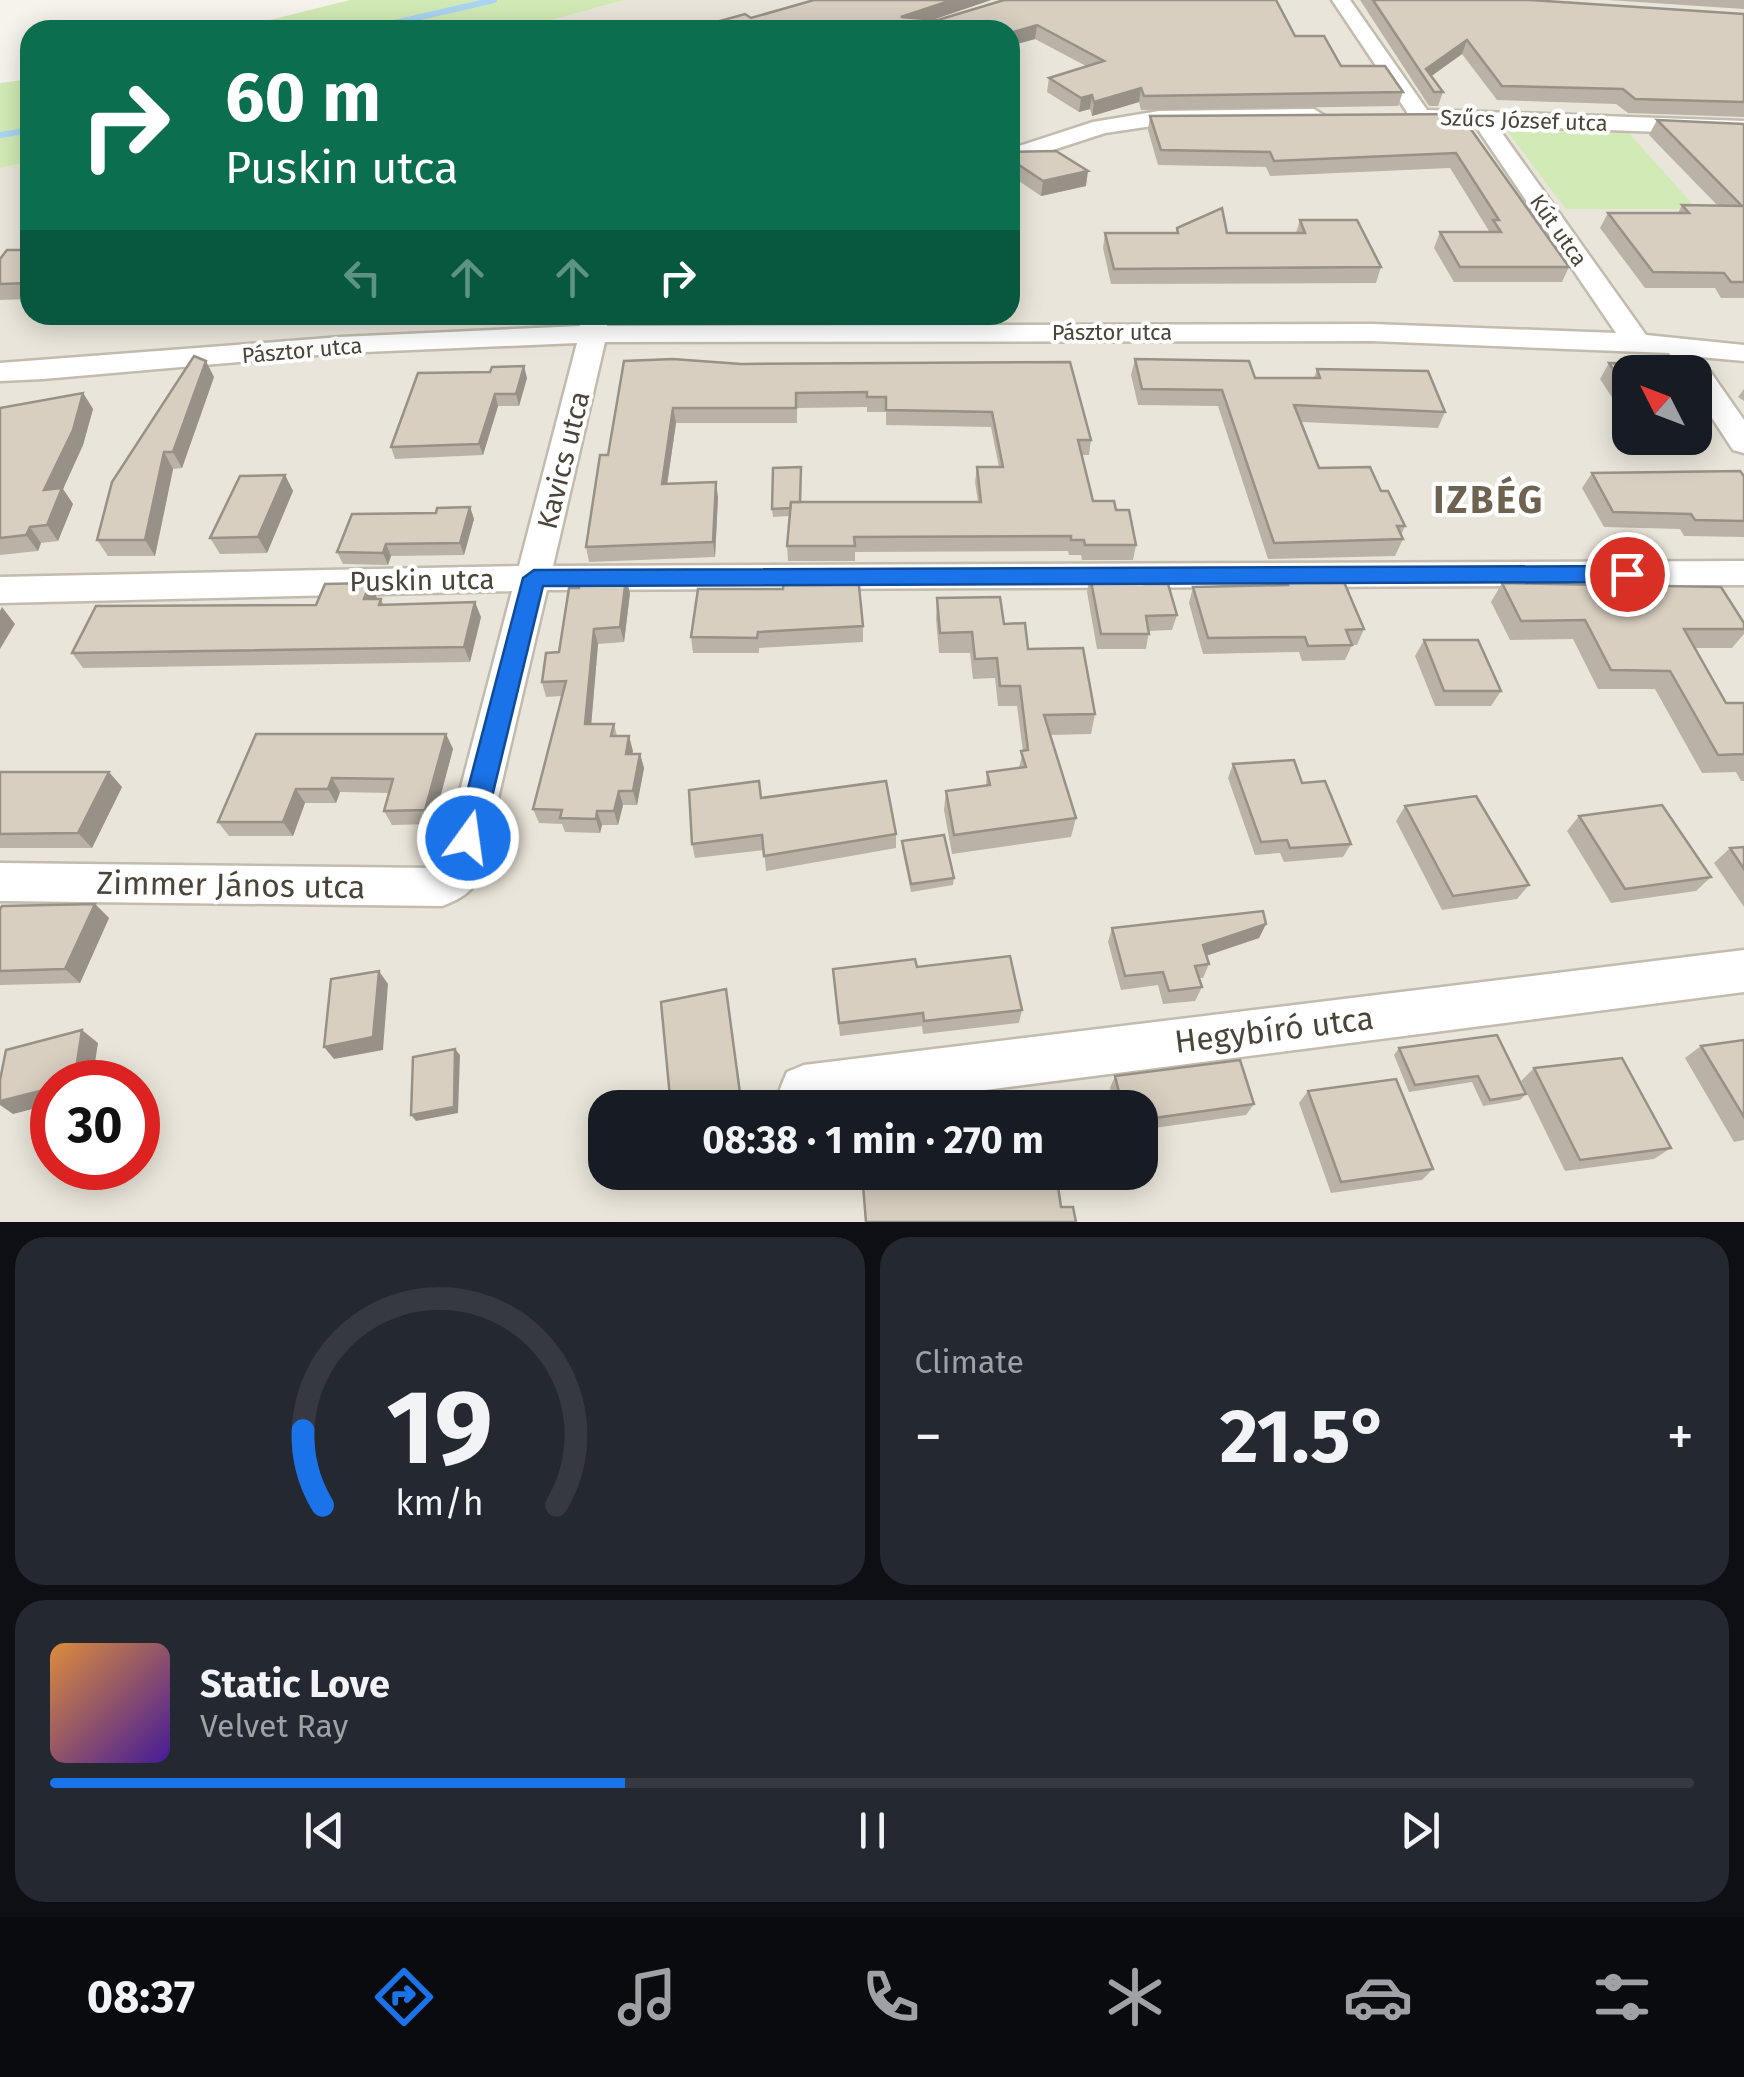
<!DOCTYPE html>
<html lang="en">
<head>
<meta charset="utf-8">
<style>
	:root { --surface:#171b24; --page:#242831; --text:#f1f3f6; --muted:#9ea1a6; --line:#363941; --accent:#1a73e8 }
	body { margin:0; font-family:"Fira Sans",sans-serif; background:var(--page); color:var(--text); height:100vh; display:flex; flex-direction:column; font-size:38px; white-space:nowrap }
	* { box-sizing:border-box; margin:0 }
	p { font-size:32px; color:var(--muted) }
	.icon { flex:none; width:55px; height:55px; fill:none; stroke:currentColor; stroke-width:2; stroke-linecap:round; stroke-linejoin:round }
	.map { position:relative; height:1222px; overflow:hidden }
	.panel { display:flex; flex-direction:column; gap:15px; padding:15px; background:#0d0f14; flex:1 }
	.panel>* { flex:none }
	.guide { position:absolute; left:20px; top:20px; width:1000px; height:305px; border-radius:30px; box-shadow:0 5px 25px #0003; background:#0b6e4f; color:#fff; overflow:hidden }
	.needle { width:65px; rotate:312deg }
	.controls { position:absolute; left:1612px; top:355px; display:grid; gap:20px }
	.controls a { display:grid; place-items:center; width:100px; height:100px; border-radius:20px; background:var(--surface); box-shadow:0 5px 25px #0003; font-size:50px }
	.speed { position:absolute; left:30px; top:1060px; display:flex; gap:20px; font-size:50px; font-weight:700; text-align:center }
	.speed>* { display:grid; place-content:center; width:130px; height:130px; border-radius:50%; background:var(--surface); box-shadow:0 5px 25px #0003; line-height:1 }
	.speed .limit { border:15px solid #d22; background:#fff; color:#111 }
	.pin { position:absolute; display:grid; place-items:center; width:85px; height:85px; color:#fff; margin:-42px; border:5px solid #fff; border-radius:50%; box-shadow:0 2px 10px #0007 }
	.me { position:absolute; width:110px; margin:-55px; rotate:14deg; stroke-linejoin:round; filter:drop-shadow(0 0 8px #0008) }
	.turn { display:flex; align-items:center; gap:35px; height:210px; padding:0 40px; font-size:45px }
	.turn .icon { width:130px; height:130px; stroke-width:2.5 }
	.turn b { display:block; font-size:70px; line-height:85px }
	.lanes { display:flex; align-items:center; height:95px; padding:0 40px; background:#0003; justify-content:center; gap:50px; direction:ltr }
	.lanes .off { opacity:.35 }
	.big { font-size:75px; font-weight:700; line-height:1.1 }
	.panel .card { flex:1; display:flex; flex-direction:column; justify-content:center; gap:15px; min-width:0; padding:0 35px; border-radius:30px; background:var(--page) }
	.panel .dial { align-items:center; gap:0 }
	.dial svg { height:260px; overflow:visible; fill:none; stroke:var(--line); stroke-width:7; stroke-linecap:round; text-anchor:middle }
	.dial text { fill:var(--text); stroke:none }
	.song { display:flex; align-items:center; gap:30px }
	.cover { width:120px; height:120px; border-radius:15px; background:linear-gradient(135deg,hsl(30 70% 55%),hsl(260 70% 35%)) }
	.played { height:10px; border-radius:5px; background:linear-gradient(90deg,var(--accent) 35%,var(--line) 35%) }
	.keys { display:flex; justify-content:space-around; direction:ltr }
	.heat { display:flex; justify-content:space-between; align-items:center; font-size:55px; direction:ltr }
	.panel .tiles { flex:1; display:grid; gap:15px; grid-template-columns:1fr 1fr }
	.card:last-child { grid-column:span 2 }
	.trip { position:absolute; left:588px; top:1090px; width:570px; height:100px; border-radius:30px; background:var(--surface); box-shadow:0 5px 25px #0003; font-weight:700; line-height:100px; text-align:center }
	.menu { display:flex; height:160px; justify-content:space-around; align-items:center; background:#090b0e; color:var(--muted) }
	.menu .icon { width:70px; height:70px }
	.menu .on { color:var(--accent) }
	.menu b { font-size:45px; color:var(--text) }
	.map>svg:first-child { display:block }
</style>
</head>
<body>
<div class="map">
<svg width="1744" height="1222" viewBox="0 0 1744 1222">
	<rect width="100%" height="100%" fill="#f6f3ec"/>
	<path fill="#eae5da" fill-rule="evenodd" d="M625 0H1744V1222H0V168L30 162V315H1010V30H515ZM1630 372H1695V438H1630ZM52 1082H138V1168H52ZM605 1108H1140V1172H605Z"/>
	<g fill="#d2eab5">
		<polygon points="350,0 625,0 515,30 230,30"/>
		<polygon points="30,79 30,162 0,168 0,83"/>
		<polygon points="1507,131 1627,131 1697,209 1566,209"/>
	</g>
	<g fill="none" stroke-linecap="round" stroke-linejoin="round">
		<g stroke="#a9d4f2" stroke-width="6">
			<polyline points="364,30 494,0"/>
			<polyline points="0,135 30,130"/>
		</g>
		<defs>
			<g id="minor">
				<path d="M1332 0H1350L1427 110 1744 121V135L1497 126 1646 335 1744 345V361L1700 357 1744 420V453L1733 450 1695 392V372H1682L1669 353 1372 341 605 342 553 566 1744 561V585L547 590 480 875C472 893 460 899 442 906L0 901V863L435 868 441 864 512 591 0 603V577L519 566 577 343 341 353 43 379 0 381V363L341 337 580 326V315H608L607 326 1372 324 1616 333 1475 125 1407 121V112Z"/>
				<polygon points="1314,109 1325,116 1322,121 1159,125 1105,133 1010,164 1010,149 1093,122 1159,111"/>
				<polygon points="1744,950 1744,992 846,1108 791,1108 780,1089 787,1072 804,1065"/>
			</g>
		</defs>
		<use href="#minor" stroke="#c2bbae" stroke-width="5"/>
		<use href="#minor" fill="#fff" fill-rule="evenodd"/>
	</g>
	<g fill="#bab2a6">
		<polygon points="814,0 991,0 933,20 1295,36 1341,66 1403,92 1398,106 1141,110 1139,102 1092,116 1090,109 1079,112 1047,92 1049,78 1086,66 1035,39 1010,46 1010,30 751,18"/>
		<polygon points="1360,0 1531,0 1744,14 1744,117 1628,113 1616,104 1497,100 1462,54 1431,76 1443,92 1438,106 1429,106"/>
		<polygon points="1608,0 1744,0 1744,9"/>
		<polygon points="1460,114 1569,267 1562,282 1454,282 1434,248 1440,232 1488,232 1489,231 1450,168 1270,176 1266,167 1158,165 1148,130 1150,116"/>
		<polygon points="1657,120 1744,124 1744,298 1721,298 1715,288 1645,288 1600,228 1608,213 1678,213 1682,205 1718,206 1649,135"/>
		<polygon points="1010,152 1086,186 1041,196 1010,175"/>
		<polygon points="1300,220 1381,267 1376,283 1111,284 1103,248 1105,233 1176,233 1177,228 1227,233 1296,233"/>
		<polygon points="30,250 30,299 0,300 0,259"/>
		<polygon points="1135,359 1255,378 1314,378 1317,369 1445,412 1438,428 1300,422 1319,468 1381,491 1405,526 1401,535 1403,539 1395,556 1268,559 1218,406 1138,405 1131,375"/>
		<polygon points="624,361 741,364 1070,362 1091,440 1089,455 1082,455 1093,501 1116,510 1136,545 1133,560 1082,560 1081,555 1069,555 1068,551 855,552 855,561 788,561 787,546 789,516 773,517 772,509 801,502 978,502 975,482 977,467 999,467 991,427 886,425 886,412 867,412 867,407 797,408 797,423 676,423 667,484 718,497 715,557 589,562 586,547 608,455"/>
		<polygon points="1609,363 1630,372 1630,408 1619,408 1600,379"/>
		<polygon points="214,377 182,468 173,469 155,556 108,556 97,540"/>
		<polygon points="527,378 519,406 498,406 483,455 395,459 391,447"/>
		<polygon points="1744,389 1744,401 1738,397"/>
		<polygon points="83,393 93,409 83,445 63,489 73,504 58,541 41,543 38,551 0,555 0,408"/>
		<polygon points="1592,473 1744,476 1744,537 1684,536 1680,529 1604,527 1582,488"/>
		<polygon points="285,475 293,491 267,553 220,554 210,538"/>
		<polygon points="470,507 474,519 464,555 391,556 388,565 343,564 337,552 436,513"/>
		<polygon points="1284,575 1364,629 1357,645 1352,645 1345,660 1302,661 1299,652 1203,654 1189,603 1193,587 1280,585"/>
		<polygon points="1090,576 1144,584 1177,615 1172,630 1149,631 1146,649 1097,649 1087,592"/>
		<polygon points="370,583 377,599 381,599 384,605 481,617 470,662 83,668 72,653 316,605"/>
		<polygon points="1502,583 1744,623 1744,634 1732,648 1695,648 1726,703 1744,703 1744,781 1741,781 1736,772 1702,773 1655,689 1598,689 1573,639 1510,640 1491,602"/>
		<polygon points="783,589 863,626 863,642 759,648 759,653 693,653 691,637"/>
		<polygon points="630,593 624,642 598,644 591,724 614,724 617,736 629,736 632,754 640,754 644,768 637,805 623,805 618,825 602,825 600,833 565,832 562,824 539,823 533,809 562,696 546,697 542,682 559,652"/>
		<polygon points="937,598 1004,624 1095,714 1091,734 1050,735 1076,818 1071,837 952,854 944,810 946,791 986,785 987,772 1019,768 1023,751 1017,706 998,706 995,678 973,679 970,653 939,653 936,619"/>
		<polygon points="1424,640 1501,691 1491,706 1435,706 1415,656"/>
		<polygon points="256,734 446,734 453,749 433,824 392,825 384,811 389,793 340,792 336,803 305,803 293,836 229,836 218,822"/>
		<polygon points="1233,764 1302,783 1351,844 1343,857 1284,862 1280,853 1255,855 1228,778"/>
		<polygon points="0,772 122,787 92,848 0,848"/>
		<polygon points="761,798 896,834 896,848 766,871 764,850 695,858 692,844"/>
		<polygon points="1405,806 1529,885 1517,899 1442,910 1396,821"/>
		<polygon points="1579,816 1711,877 1696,891 1611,903 1567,831"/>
		<polygon points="902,841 954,878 953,885 911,892 902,848"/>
		<polygon points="1744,847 1744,907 1714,863 1730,848"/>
		<polygon points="95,904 109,918 80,983 0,985 0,909"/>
		<polygon points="1266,924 1259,938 1206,955 1209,964 1203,978 1199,978 1202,987 1195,1001 1163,1004 1158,985 1121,990 1108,942 1112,928"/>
		<polygon points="917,967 1022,1010 1019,1023 923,1034 922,1026 840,1036 834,983"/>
		<polygon points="1497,1035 1526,1094 1520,1100 1483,1106 1472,1082 1409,1092 1394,1055 1399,1048"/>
		<polygon points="1744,1040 1744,1140 1734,1142 1685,1058 1701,1046"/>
		<polygon points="1534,1068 1671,1148 1654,1159 1565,1171 1521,1081"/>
		<polygon points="1115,1076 1254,1104 1246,1115 1140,1130 1140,1108 1115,1108 1110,1088"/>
		<polygon points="1308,1091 1433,1169 1422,1180 1331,1193 1299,1103"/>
	</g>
	<g fill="#979187">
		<polygon points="952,0 991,0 902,30 901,17"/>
		<polygon points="1037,25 1035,39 1010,46 1010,33"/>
		<polygon points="1467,40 1462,54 1426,80 1426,69"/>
		<polygon points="1141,88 1139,102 1092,116 1094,102"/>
		<polygon points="1092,95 1090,109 1079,112 1081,98"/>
		<polygon points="1015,125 1014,140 1010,141 1010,127"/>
		<polygon points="1088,171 1086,186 1041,196 1043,181"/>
		<polygon points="206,361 214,377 182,468 173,452"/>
		<polygon points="524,366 527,378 519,406 516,394"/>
		<polygon points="83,393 93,409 83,445 63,489 73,504 58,541 47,525 44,490"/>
		<polygon points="495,394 498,406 483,455 479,444"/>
		<polygon points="673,408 676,423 665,499 662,484"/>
		<polygon points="164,452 173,469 155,556 145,540"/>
		<polygon points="285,475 293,491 267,553 258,537"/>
		<polygon points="716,482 718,497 715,557 713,542"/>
		<polygon points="470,507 474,519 464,555 460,543"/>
		<polygon points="30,527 41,543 38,551 26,535"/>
		<polygon points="386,544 391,556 388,565 383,553"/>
		<polygon points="626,578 630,593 624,642 620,627"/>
		<polygon points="370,583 377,598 371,614 364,599"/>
		<polygon points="475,602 481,617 470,662 464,647"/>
		<polygon points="2,607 15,624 0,649 0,611"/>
		<polygon points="594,629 598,644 590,739 585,724"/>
		<polygon points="446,734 453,749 433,824 425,810"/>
		<polygon points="629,736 633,751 629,768 626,754"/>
		<polygon points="640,754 644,768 637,805 633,791"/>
		<polygon points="109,772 122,787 92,848 78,833"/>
		<polygon points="332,778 340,792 336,803 328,789"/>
		<polygon points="296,789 305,803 293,836 283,822"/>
		<polygon points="619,791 623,805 618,825 614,811"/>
		<polygon points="597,811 602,825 600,833 596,819"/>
		<polygon points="95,904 109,918 80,983 65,969"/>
		<polygon points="1266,924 1259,938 1197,959 1203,945"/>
		<polygon points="379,971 388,984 383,1050 334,1059 324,1047"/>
		<polygon points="82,1030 98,1043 92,1082 72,1082"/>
		<polygon points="455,1049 460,1055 458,1113 416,1121 411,1115"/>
		<polygon points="52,1088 52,1104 13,1114 0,1105 0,1101"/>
	</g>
	<g fill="#d8cfc1" stroke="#979187" stroke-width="2.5">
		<polygon points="814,0 952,0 901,17 938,20 1004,0 1276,0 1295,36 1324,36 1341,66 1385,66 1403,92 1144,96 1141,88 1094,102 1092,95 1081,98 1049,78 1104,61 1037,25 1010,33 1010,30 687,30 745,14 751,18"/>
		<polygon points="1373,0 1530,0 1744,14 1744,102 1635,99 1623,89 1502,86 1467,40 1426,69 1443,92 1434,92"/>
		<polygon points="1460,114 1569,267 1460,267 1440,232 1501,232 1493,220 1499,220 1456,153 1274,161 1270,152 1161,150 1150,116"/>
		<polygon points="1657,120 1744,124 1744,282 1731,282 1724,273 1653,272 1608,213 1689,213 1682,205 1742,206"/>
		<polygon points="1056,151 1088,171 1043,181 1010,159 1010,152"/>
		<polygon points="1222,208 1227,233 1305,233 1300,220 1357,220 1381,267 1114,269 1105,233 1178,233 1177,228"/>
		<polygon points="7,250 30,250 30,283 0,284 0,259"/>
		<polygon points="194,356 206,361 173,452 164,452 145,540 97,540 112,482"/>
		<polygon points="673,359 741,364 1070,362 1091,440 1078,440 1093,501 1114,501 1116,510 1129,510 1136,545 1085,545 1084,540 1071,540 1071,536 854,537 855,546 787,546 791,502 981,502 977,467 1003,467 992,412 886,410 886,397 867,397 867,392 796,393 796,408 673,408 662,484 716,482 713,542 586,547 600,455 608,455 624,361"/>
		<polygon points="1135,359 1249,361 1255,378 1320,378 1317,369 1428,371 1445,412 1294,405 1319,468 1370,467 1381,491 1388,491 1405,526 1397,526 1403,539 1274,543 1222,390 1142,389"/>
		<polygon points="1609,363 1671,364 1677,372 1630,372 1630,392 1628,392"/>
		<polygon points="524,366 516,394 495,394 479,444 391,447 418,373 490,372 492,367"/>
		<polygon points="83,393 73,430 44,490 62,488 47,525 30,527 26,535 0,538 0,408"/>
		<polygon points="801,467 800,502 791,502 790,508 772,509 773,468"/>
		<polygon points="1740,471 1744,476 1744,521 1695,520 1691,514 1613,512 1592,473"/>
		<polygon points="285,475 258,537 210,538 240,476"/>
		<polygon points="470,507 460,543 386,544 383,553 337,552 352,514 436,513 437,508"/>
		<polygon points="1284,575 1341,575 1364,629 1346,630 1352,645 1308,646 1305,637 1208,638 1193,587 1288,585"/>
		<polygon points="858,576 863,626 758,632 757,638 691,637 698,589 783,589 784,577"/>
		<polygon points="1090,576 1142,576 1144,584 1168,584 1177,615 1146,616 1149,634 1101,634"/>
		<polygon points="580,578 626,578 620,627 594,629 585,724 614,724 611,736 629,736 626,754 640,754 633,791 619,791 614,811 597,811 596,819 560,818 562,810 533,809 566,681 542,682 546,653 559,652 569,588 579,588"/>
		<polygon points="370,583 364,599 381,599 379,605 475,602 464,647 72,653 96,606 316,605 325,584"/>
		<polygon points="1502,583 1721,587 1744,623 1744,629 1684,629 1726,703 1744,703 1744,754 1718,755 1670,671 1611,670 1585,620 1521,621"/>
		<polygon points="1000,597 1004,624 1025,623 1028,649 1083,648 1095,714 1044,715 1076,818 954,835 946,791 990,785 987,772 1026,767 1021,751 1028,750 1020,686 1000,686 997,658 975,659 972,632 940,633 937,598"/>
		<polygon points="1424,640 1478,640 1501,691 1444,691"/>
		<polygon points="256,734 446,734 425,810 384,811 393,779 332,778 328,789 296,789 283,822 218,822"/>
		<polygon points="1294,760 1302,783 1325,781 1351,844 1290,848 1287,840 1261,842 1233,764"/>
		<polygon points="0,772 109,772 78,833 0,834"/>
		<polygon points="759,781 761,798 886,781 896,834 764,856 762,835 692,844 689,790"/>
		<polygon points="1476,796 1529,885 1453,896 1405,806"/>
		<polygon points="1662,805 1711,877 1625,889 1579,816"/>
		<polygon points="944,835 954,878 911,884 902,841"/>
		<polygon points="1744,847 1744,869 1730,848"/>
		<polygon points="95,904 65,969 0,971 0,909 2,906"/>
		<polygon points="1263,911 1266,924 1203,945 1209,964 1195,966 1202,987 1169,991 1163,972 1125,976 1112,928"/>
		<polygon points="1010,956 1022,1010 924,1021 923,1013 839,1023 833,969 915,959 917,967"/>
		<polygon points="379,971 373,1037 324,1047 331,979"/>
		<polygon points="726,989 742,1108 671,1108 661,1002"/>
		<polygon points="82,1030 74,1082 52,1082 52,1088 0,1101 0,1080 6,1050"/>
		<polygon points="1497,1035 1526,1094 1490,1100 1478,1076 1415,1085 1399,1048"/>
		<polygon points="1744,1040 1744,1117 1701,1046"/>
		<polygon points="455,1049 454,1107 411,1115 413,1057"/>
		<polygon points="1622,1058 1671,1148 1580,1160 1534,1068"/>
		<polygon points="1240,1060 1254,1104 1140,1120 1140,1108 1123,1108 1115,1076"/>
		<polygon points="1396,1079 1433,1169 1341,1182 1308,1091"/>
		<polygon points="985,1172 1056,1172 1061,1207 1073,1207 1076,1222 866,1222 863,1185"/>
	</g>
	<polygon fill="#1a73e8" stroke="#114b97" stroke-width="2.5" points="1627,566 1638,574 1627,582 543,586 482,838 478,846 459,846 455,838 523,578 534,570"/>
	<g text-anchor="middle" stroke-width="8" stroke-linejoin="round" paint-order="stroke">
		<g font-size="22" fill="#4b4439" stroke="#fff">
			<text transform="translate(1524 120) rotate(2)" y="8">Szűcs József utca</text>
			<text transform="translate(1559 230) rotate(55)" y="8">Kút utca</text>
			<text x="1112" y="340">Pásztor utca</text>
			<text transform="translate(302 350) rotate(-5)" y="8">Pásztor utca</text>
		</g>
		<g font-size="28" fill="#4b4439" stroke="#fff">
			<text transform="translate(563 460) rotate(-76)" y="10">Kavics utca</text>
			<text transform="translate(422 580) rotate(-1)" y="10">Puskin utca</text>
		</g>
		<g font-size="32" fill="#4b4439" stroke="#fff">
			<text transform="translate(231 885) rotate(1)" y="11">Zimmer János utca</text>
			<text transform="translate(1274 1030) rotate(-7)" y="11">Hegybíró utca</text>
		</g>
		<g font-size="38" font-weight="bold" letter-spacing="2.5" fill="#6e6250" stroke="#fff">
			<text x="1489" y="513">IZBÉG</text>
		</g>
	</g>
</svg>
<div class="controls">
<a><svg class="needle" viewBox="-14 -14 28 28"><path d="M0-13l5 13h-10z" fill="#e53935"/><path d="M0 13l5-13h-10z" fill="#9ea1a6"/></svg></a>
</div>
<div class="speed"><div class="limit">30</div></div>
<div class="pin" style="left:1627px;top:574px;background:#d93025"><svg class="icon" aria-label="arrive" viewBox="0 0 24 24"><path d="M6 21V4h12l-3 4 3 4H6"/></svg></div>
<svg class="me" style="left:468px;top:838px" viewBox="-20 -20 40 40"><circle r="17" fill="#1a73e8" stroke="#fff" stroke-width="3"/><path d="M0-11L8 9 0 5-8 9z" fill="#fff"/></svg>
<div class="trip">08:38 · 1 min · 270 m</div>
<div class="guide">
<div class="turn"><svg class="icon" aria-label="right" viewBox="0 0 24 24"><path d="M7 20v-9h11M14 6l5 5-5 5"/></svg><div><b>60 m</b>Puskin utca</div></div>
<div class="lanes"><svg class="icon off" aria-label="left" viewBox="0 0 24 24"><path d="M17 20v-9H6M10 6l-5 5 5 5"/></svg><svg class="icon off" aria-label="ahead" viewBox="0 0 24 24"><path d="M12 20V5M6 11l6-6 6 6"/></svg><svg class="icon off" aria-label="ahead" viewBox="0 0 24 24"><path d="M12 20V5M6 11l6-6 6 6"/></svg><svg class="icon" aria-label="right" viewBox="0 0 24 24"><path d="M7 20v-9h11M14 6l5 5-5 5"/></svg></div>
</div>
</div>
<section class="panel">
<div class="tiles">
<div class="card dial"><svg viewBox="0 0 100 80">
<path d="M14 69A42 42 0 1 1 86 69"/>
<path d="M14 69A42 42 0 0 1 8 46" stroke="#1a73e8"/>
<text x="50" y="56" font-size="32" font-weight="700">19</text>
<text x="50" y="72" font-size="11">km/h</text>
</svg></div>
<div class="card"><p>Climate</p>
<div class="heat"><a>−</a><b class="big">21.5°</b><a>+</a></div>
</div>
<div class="card">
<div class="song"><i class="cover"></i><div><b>Static Love</b><p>Velvet Ray</p></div></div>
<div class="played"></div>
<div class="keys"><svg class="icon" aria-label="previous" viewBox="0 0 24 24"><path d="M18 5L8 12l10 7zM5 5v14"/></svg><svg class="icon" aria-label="pause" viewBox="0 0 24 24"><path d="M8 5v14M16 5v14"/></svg><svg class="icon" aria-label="next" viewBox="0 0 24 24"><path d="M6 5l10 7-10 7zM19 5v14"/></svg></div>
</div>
</div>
</section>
<nav class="menu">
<b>08:37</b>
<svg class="icon on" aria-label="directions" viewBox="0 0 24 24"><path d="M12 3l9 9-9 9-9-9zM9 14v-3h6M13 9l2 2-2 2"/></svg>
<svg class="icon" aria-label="music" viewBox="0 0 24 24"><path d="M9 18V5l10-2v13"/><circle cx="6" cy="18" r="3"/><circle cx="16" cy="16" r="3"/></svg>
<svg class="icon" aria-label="phone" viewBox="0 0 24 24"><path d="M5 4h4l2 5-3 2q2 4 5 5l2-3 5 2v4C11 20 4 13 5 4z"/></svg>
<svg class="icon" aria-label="climate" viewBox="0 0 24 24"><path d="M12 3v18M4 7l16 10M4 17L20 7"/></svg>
<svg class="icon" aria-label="car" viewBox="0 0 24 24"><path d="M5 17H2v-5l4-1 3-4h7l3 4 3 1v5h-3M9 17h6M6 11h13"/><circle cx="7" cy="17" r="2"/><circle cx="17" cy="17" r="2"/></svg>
<svg class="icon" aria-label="filters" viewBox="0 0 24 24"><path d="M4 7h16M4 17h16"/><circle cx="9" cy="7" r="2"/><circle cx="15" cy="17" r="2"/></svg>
</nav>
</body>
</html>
